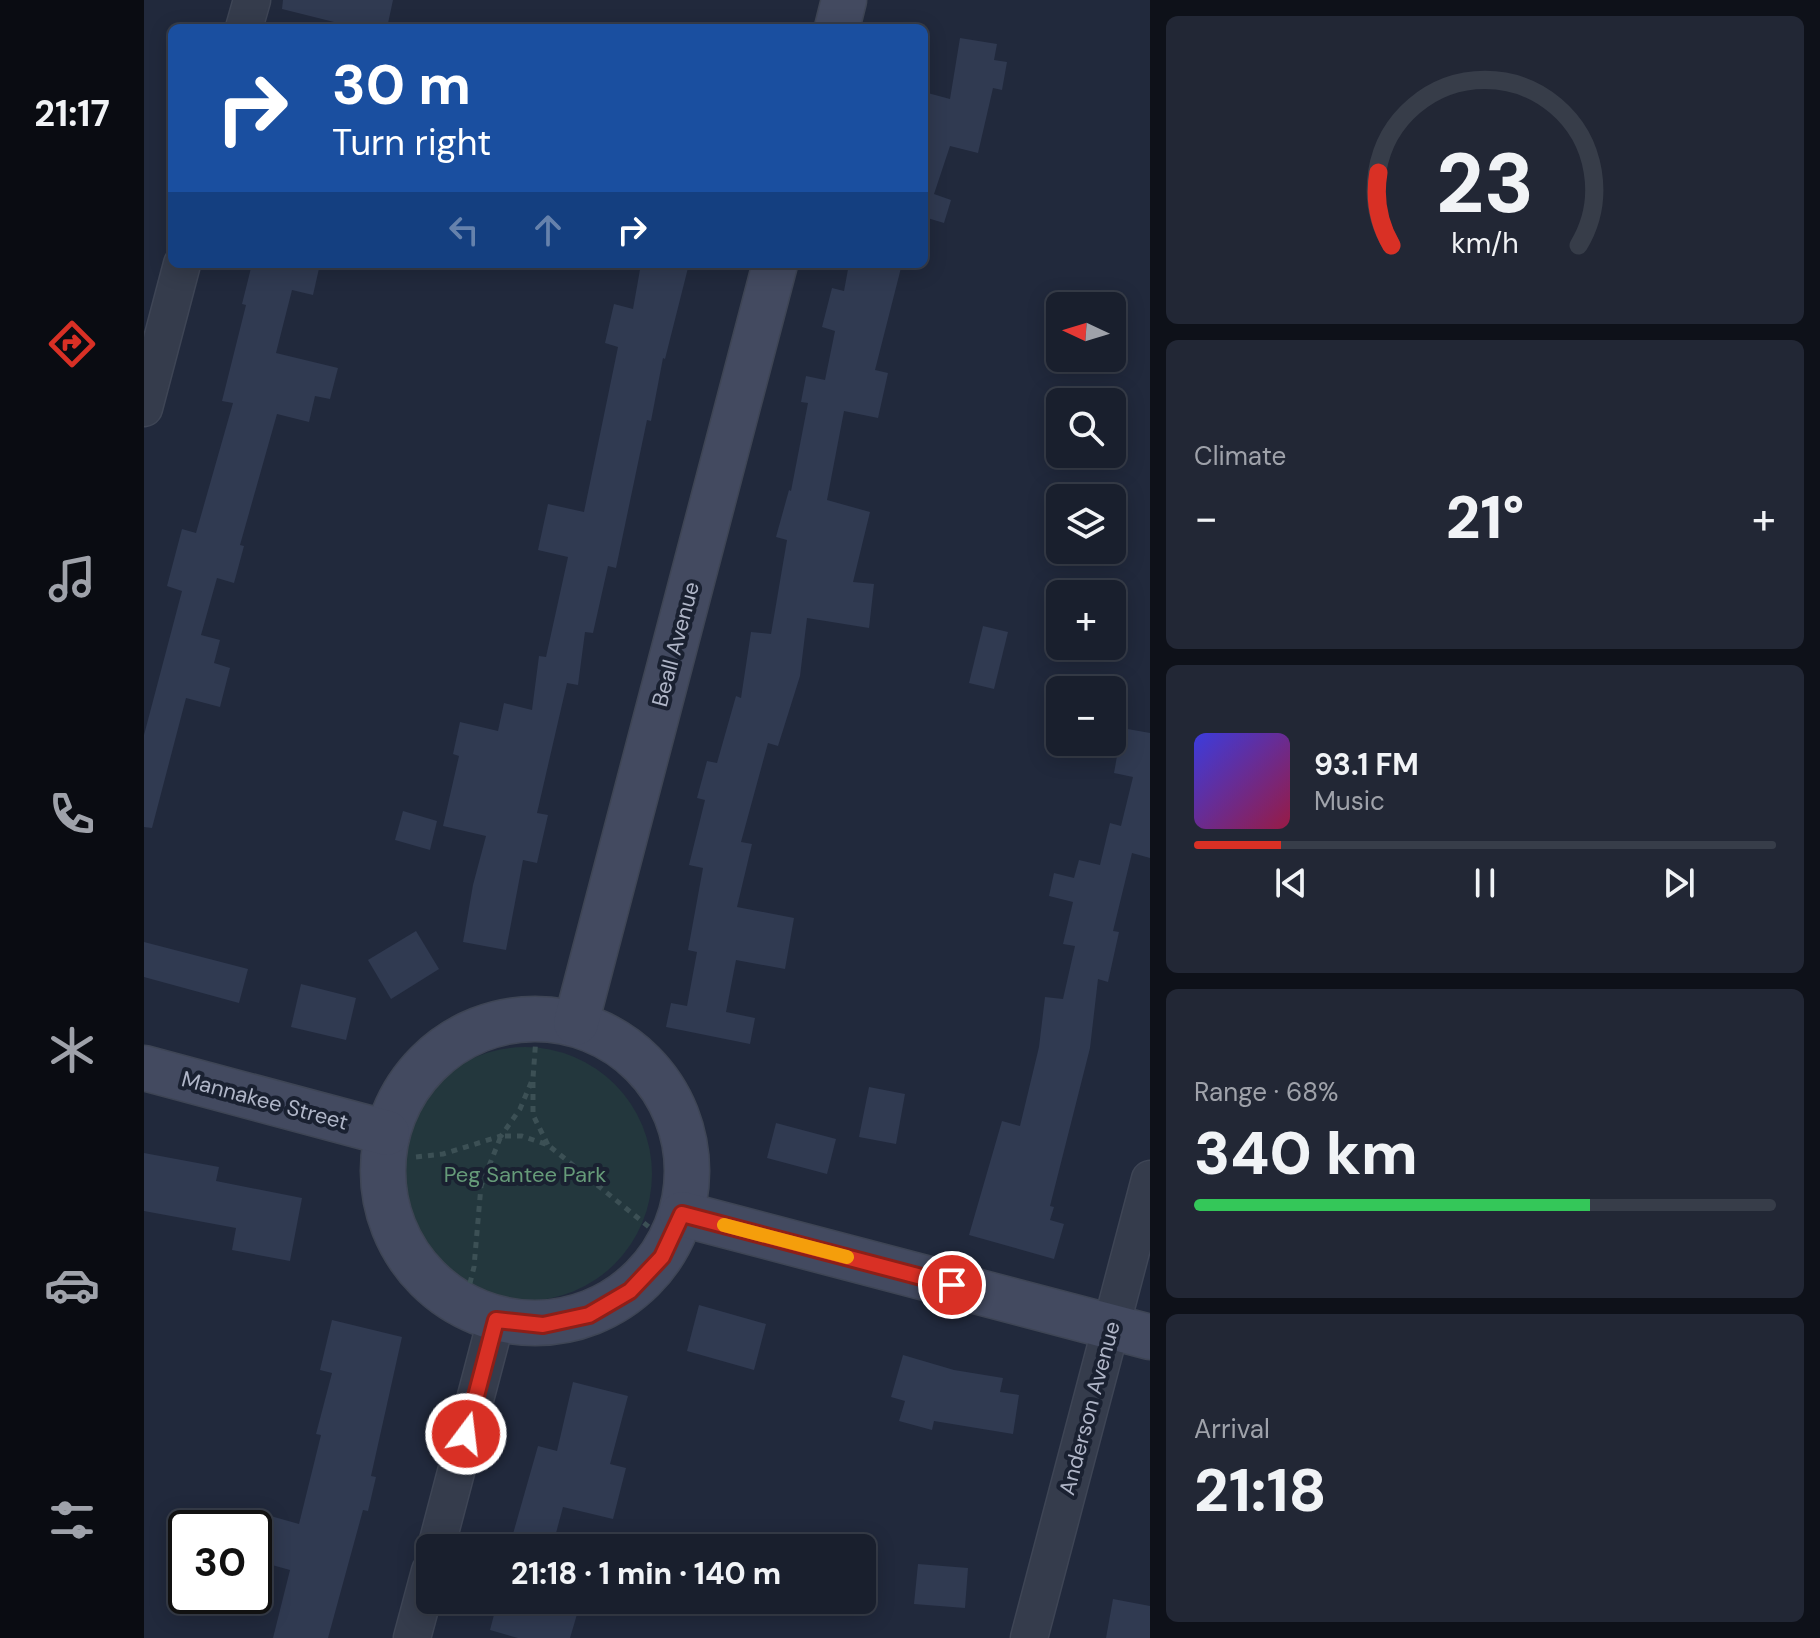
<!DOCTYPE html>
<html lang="en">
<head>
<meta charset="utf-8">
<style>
	:root { --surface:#191f2d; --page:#222735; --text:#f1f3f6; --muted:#9fa2aa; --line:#373d49; --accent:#d93025 }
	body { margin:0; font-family:"DM Sans",sans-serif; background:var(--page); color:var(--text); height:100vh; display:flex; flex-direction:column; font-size:30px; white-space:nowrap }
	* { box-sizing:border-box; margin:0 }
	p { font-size:26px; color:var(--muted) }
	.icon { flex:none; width:44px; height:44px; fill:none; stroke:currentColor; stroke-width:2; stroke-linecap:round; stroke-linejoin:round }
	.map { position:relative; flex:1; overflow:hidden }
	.sheet { display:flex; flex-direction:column; gap:16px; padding:16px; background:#0e1119; width:670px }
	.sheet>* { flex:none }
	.guide { position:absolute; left:24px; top:24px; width:760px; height:244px; border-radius:12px; box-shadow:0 4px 20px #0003,0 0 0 2px var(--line); background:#1a4fa0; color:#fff; overflow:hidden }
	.needle { width:52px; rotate:274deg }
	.buttons { position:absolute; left:902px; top:292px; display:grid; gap:16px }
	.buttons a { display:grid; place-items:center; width:80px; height:80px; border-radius:12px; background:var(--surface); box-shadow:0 4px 20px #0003,0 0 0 2px var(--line); font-size:40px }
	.speed { position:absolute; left:24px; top:1510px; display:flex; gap:16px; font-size:40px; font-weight:700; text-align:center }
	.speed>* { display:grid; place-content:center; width:104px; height:104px; border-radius:50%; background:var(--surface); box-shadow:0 4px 20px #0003,0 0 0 2px var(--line); line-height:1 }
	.speed .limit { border:4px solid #111; border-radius:12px; background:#fff; color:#111 }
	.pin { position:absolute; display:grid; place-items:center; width:68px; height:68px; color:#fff; margin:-34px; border:4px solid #fff; border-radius:50%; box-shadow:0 2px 8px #0007 }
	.me { position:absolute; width:88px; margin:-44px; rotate:15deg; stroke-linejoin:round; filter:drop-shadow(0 0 6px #0008) }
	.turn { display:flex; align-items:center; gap:28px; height:168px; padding:0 32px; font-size:36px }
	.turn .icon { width:104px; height:104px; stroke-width:2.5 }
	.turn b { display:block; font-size:56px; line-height:68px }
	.lanes { display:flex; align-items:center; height:76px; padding:0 32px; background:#0003; justify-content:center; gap:40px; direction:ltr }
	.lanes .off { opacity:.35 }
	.big { font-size:60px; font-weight:800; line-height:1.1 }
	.sheet .card { flex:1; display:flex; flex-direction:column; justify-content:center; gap:12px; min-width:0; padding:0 28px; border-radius:12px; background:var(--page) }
	.sheet .dial { align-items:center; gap:0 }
	.dial svg { height:208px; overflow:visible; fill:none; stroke:var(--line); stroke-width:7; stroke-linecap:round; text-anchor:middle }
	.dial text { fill:var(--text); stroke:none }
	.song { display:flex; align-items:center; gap:24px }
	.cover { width:96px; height:96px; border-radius:12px; background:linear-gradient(135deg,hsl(240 70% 55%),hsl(340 70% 35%)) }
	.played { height:8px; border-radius:4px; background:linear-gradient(90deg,var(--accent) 15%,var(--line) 15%) }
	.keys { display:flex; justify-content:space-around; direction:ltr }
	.heat { display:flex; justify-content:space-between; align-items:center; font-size:44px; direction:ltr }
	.charge { height:12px; border-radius:6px; background:linear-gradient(90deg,#34c759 68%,var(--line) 0) }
	.trip { position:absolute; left:272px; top:1534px; width:460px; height:80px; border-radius:12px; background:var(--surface); box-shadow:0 4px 20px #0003,0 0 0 2px var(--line); font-weight:800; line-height:80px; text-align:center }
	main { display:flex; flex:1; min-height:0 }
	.dock { display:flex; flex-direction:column; width:144px; justify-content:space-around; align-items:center; background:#0a0c12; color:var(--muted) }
	.dock .icon { width:56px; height:56px }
	.dock .active { color:var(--accent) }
	.dock b { font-size:36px; color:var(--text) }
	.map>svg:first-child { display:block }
</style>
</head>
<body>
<main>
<nav class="dock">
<b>21:17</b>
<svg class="icon active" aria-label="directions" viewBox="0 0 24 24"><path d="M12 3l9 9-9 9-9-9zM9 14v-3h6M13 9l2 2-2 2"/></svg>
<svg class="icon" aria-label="music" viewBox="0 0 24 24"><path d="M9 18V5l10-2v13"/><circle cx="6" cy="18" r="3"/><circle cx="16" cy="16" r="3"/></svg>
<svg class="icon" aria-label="phone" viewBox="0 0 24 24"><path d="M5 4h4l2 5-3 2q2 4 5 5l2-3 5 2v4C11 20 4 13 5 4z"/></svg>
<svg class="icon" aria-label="climate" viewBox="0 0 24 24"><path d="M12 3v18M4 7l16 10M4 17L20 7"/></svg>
<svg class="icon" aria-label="car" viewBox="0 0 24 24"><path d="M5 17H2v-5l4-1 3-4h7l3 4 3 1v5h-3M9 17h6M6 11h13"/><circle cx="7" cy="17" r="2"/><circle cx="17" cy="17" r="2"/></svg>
<svg class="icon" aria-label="filters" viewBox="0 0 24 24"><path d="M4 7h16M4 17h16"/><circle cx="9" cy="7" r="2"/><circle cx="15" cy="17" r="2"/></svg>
</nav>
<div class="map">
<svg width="1006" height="1638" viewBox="0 0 1006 1638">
	<rect width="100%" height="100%" fill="#21293c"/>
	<circle fill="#23373d" cx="381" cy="1174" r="127"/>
	<g fill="#303a51">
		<polygon points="139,0 249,0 243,28 214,28 138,9"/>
		<polygon points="816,38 853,44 850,60 863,62 858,90 849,88 834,153 806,146 790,194 807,200 800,223 780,217 780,92 806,99"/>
		<polygon points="108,264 176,264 169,295 148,290 132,353 194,368 186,399 171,396 165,422 133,414 96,545 100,546 90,583 73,578 57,635 76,640 70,663 86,668 76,707 42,698 8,828 0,827 0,735 38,591 23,586 38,529 52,533 89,403 78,401 102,305 98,304"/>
		<polygon points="497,264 545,264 521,359 519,358 507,421 503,420 472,568 464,566 449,633 441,632 434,685 423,683 393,813 404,815 393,863 379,860 362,950 319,942 329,885 342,836 299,826 315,756 309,754 316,722 354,731 360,703 388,710 395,656 402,657 424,557 394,550 404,504 440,512 474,347 461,343 470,304 489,309"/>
		<polygon points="705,264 758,264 731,370 744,373 734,418 700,411 683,500 726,512 709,582 730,584 725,628 663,618 656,676 634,746 624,743 597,842 608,844 593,907 650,918 641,969 592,960 582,1012 611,1018 606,1044 522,1027 527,1003 543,1006 553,952 544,950 559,868 545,865 561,800 553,798 563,761 573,763 592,696 597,698 607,632 627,634 643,540 632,537 645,490 647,491 664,403 657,402 662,376 681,380 691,331 678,327 688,288 700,291"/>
		<polygon points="839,626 864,632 850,689 825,683"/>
		<polygon points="978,728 1006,733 1006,858 988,853 969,931 975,932 964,982 954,979 946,1048 906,1206 910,1207 906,1220 920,1224 910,1259 825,1235 858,1121 876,1126 895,1047 901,997 919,999 931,946 919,944 929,902 905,896 910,873 930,878 935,860 956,865 966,823 977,826 989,777 970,773"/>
		<polygon points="259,811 293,821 286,850 251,840"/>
		<polygon points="272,931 295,969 247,999 224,960"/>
		<polygon points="0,942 104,969 95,1003 0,977"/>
		<polygon points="157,984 212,998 202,1040 147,1027"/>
		<polygon points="725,1087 761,1094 752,1144 715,1137"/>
		<polygon points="632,1123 692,1139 683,1174 623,1158"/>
		<polygon points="0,1153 75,1167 72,1181 158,1198 146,1261 88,1250 92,1228 0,1211"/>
		<polygon points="555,1305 622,1324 610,1370 543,1351"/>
		<polygon points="188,1320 258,1337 227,1476 232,1477 224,1511 219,1510 184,1638 129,1638 146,1570 110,1560 110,1536 116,1513 155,1524 177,1435 172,1434 188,1373 176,1370"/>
		<polygon points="759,1355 810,1370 859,1378 856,1392 875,1395 869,1434 790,1421 788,1430 755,1421 761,1401 747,1397"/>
		<polygon points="429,1382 484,1396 466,1464 482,1468 469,1519 419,1507 408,1548 365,1548 394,1446 413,1451"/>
		<polygon points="774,1564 824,1568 821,1608 770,1604"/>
		<polygon points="969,1599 1006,1606 1006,1638 962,1638"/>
		<polygon points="373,1600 394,1600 434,1611 426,1638 374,1638 346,1630 352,1607 370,1612"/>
	</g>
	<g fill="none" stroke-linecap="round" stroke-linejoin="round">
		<defs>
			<g id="street">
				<polyline points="100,28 108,0"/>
				<polyline points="0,408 38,264"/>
				<polyline points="292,1548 352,1320"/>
				<polyline points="268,1638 286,1571"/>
				<polyline points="885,1638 1006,1179"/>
			</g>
			<g id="secondary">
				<polyline points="693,28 700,0"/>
				<circle cx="391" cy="1171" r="152"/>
				<polyline points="432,1023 631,264"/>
				<polyline points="0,1068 243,1133"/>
				<polyline points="538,1214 1006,1337"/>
			</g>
		</defs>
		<use href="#street" stroke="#3e4555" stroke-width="39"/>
		<use href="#secondary" stroke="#3e4555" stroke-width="47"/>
		<g stroke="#3c5055" stroke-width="5" stroke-dasharray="6 6" stroke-linecap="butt">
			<polyline points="389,1082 389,1115 404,1145"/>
			<polyline points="272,1157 299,1154 357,1136 376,1109 389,1078 392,1037"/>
			<polyline points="323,1295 330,1267 337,1186 357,1136 378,1136 404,1145 505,1227"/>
		</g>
		<use href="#street" stroke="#353c4c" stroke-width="36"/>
		<use href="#secondary" stroke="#434a60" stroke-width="44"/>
	</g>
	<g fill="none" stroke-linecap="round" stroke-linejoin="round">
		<defs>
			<polyline id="route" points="322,1434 352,1320 399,1325 445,1315 486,1291 518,1257 538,1214 808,1285"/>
		</defs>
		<use href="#route" stroke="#8d1f18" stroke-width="20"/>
		<use href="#route" stroke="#d93025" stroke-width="14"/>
		<polyline stroke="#f59e0b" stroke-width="14" points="580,1225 703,1257"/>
	</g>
	<g text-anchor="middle" stroke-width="8" stroke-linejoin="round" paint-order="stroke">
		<g font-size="22" fill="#b0b6c8" stroke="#1a2131">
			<text transform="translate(531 644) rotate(-75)" y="8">Beall Avenue</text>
			<text transform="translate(121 1100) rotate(15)" y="8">Mannakee Street</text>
			<text transform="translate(945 1408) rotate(-75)" y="8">Anderson Avenue</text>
		</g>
		<g font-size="22" fill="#669b79" stroke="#1a2131">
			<text x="381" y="1182">Peg Santee Park</text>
		</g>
	</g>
</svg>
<div class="buttons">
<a><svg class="needle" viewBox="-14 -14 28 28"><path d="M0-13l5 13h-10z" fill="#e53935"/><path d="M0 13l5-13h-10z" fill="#9fa2aa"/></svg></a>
<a><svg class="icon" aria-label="search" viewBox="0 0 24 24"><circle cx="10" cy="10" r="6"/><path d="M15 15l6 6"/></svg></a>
<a><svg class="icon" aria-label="layers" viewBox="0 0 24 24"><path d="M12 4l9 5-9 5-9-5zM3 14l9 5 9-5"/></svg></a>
<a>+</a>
<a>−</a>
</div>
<div class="speed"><div class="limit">30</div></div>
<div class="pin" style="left:808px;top:1285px;background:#d93025"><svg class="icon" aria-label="arrive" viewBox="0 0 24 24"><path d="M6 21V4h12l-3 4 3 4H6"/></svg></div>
<svg class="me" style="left:322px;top:1434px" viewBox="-20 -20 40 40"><circle r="17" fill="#d93025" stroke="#fff" stroke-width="3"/><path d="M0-11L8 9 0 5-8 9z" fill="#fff"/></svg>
<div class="trip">21:18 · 1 min · 140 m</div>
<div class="guide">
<div class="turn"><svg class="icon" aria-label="right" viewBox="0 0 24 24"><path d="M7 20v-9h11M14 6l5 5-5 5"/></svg><div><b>30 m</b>Turn right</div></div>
<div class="lanes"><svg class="icon off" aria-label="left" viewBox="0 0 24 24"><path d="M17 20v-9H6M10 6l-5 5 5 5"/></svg><svg class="icon off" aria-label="ahead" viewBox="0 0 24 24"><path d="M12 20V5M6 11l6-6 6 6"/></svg><svg class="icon" aria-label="right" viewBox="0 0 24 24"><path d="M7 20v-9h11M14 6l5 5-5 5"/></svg></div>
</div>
</div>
<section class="sheet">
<div class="card dial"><svg viewBox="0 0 100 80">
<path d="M14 69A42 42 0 1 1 86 69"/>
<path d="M14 69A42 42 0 0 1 9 41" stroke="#d93025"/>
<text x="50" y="56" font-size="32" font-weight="700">23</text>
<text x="50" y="72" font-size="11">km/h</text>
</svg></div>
<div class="card"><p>Climate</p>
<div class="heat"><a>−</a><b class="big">21°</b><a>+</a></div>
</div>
<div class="card">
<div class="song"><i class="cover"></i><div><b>93.1 FM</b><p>Music</p></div></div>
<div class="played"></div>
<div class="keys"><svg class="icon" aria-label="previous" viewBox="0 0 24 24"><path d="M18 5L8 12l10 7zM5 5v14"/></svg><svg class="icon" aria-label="pause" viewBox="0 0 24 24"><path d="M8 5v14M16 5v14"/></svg><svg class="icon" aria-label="next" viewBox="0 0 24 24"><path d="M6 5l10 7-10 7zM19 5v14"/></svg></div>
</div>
<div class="card"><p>Range · 68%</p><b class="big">340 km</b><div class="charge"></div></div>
<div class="card"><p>Arrival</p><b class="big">21:18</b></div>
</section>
</main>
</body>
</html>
